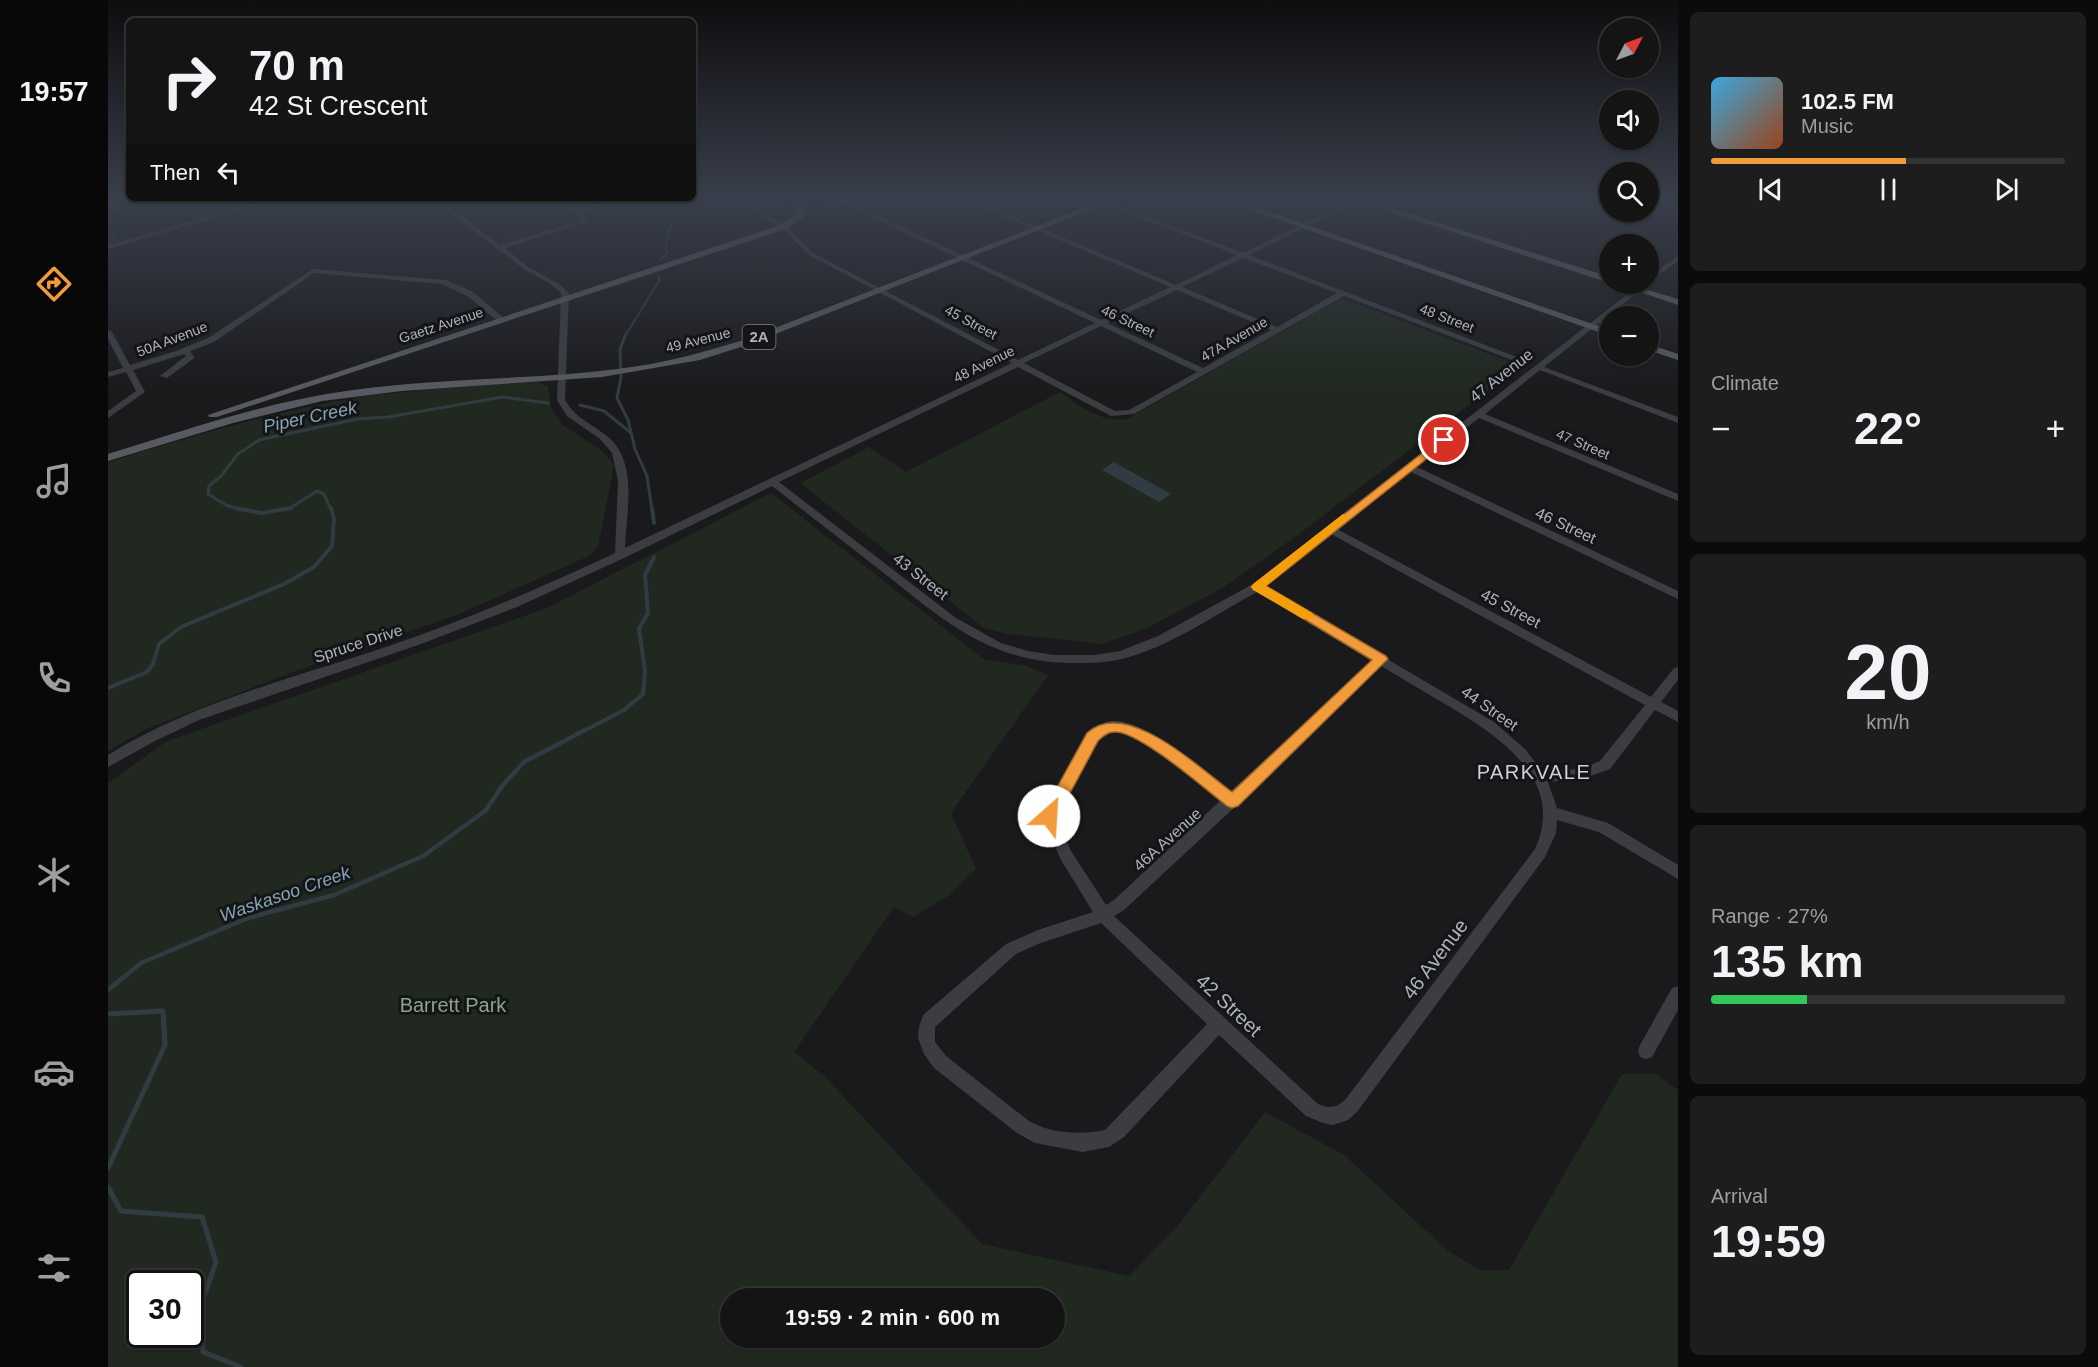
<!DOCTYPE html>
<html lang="en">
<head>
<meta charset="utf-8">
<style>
	:root { --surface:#141415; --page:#1d1d1e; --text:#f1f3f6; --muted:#9d9ea0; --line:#333334; --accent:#f29b3c }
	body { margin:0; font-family:Helvetica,sans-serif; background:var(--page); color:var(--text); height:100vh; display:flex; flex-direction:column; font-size:22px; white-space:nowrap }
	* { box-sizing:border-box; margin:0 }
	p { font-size:20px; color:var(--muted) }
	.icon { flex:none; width:33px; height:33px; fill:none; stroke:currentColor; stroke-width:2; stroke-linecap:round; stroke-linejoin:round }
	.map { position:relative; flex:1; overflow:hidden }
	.drawer { display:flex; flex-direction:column; gap:12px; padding:12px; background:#0b0b0c; width:420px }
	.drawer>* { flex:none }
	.top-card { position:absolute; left:18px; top:18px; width:570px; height:183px; border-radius:9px; box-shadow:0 2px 4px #0004,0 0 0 2px var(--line); background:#141415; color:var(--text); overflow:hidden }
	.needle { width:39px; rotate:49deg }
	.fabs { position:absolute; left:1491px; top:18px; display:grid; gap:12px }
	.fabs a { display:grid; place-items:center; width:60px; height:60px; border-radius:50%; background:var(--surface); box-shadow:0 2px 4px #0004,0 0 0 2px var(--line); font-size:30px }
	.speed { position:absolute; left:18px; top:1270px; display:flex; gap:12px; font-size:30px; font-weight:700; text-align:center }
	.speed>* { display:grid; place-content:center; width:78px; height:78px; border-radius:50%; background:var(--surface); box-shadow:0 2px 4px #0004,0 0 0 2px var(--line); line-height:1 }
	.speed .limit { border:3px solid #111; border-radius:9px; background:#fff; color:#111 }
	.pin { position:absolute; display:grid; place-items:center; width:51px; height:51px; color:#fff; margin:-26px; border:3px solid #fff; border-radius:50%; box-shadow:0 2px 6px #0007 }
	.me { position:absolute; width:66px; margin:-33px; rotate:26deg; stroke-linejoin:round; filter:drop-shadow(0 0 4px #0008) }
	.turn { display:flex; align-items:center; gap:21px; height:126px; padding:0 24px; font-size:27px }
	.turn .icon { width:78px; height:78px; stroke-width:2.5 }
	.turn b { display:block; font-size:42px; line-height:51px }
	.then { display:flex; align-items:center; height:57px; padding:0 24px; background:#0003; gap:12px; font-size:22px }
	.big { font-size:45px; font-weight:700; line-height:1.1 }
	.drawer .tile { flex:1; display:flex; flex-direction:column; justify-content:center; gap:9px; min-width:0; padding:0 21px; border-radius:9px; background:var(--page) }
	.drawer .dial { align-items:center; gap:0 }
	.dial b { font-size:78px; line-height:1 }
	.song { display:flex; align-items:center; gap:18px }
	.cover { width:72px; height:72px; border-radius:9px; background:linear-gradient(135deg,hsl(200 70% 55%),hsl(20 70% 35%)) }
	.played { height:6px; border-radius:3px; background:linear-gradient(90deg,var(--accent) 55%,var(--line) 55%) }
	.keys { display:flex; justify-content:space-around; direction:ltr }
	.heat { display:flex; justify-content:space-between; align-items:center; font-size:33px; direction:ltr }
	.charge { height:9px; border-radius:4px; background:linear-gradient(90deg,#34c759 27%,var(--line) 0) }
	.trip { position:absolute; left:612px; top:1288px; width:345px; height:60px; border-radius:30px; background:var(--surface); box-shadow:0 2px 4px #0004,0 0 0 2px var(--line); font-weight:700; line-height:60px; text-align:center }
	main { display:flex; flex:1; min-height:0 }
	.tab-bar { display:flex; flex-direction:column; width:108px; justify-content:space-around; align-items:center; background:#080808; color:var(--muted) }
	.tab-bar .icon { width:42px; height:42px }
	.tab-bar .active { color:var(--accent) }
	.tab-bar b { font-size:27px; color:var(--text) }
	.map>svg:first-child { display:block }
</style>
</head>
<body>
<main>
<nav class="tab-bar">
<b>19:57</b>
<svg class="icon active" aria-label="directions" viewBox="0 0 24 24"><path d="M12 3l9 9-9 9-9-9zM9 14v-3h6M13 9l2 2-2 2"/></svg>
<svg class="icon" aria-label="music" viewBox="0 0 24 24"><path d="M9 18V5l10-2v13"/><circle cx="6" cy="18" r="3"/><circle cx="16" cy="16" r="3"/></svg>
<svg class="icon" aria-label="phone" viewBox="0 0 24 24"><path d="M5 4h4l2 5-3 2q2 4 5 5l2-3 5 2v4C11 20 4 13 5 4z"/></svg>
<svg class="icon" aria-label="climate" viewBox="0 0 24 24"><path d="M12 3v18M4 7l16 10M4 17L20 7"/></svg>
<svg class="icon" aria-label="car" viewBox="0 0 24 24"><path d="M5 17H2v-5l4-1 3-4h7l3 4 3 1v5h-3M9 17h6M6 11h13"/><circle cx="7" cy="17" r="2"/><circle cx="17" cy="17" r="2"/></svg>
<svg class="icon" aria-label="filters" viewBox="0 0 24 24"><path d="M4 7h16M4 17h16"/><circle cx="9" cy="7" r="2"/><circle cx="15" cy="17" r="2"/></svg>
</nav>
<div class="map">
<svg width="1570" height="1367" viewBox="0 0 1570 1367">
	<rect width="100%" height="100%" fill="#1a1a1c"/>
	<g fill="#202820" fill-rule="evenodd">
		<path d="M26 198H88C65 204 21 208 5 224L8 242 0 244V205Z"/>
		<path d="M1233 298 1412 366 1187 537 1116 587 1039 628 994 644 901 634 876 628 692 483 761 447 798 472 952 392C973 407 991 422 1019 419Z"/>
		<path d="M429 382 440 386 443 409 455 425 494 451 506 465 490 546 481 556 351 614 190 670 38 729 0 751V462C81 437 163 412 247 398 307 389 368 386 429 382Z"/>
		<path d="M663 493 877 660 916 665 940 675 843 813 868 869 840 896 805 917 786 907 686 1052 717 1077 874 1244 1021 1276 1069 1227 1157 1112 1236 1155 1339 1250 1371 1270H1401L1514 1074H1548L1570 1090V1367H0V783L59 741 439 608ZM32 1284H82V1335H32ZM622 1299H946V1338H622Z"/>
	</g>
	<polygon fill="#303c41" points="1006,462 1063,494 1051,502 994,470"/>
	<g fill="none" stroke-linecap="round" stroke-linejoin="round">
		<g stroke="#303c41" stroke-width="2">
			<polyline points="0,212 9,207 50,198"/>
			<path d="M552 261 559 253C553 234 572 206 589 198"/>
			<polyline points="517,336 551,281 551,276"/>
		</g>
		<g stroke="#303c41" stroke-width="3">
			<polyline points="518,334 512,349 513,377 509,398 520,420 527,449 539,476 544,510"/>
			<polyline points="472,405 496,411 523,433"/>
			<polyline points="133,510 118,505 100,494 101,486 113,476 130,454 151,440 249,419 280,417 395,397 440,403"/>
			<polyline points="179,510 209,491 216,494 223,510"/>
		</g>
		<g stroke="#303c41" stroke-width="4">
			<polyline points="127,508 154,513 183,508"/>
			<polyline points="544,508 546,523"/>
			<polyline points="0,688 39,672 45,664 51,644 73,627 176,584 206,567 224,546 226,519 223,508"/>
			<polyline points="476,731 516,710 535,694 537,671 531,629 540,613 537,575 546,557"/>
		</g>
		<g stroke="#303c41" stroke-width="4.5">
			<polyline points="0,990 33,963 140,918 226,895 315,856 377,811 395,785 416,762 479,729"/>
			<polyline points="48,1011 55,1011"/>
		</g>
		<g stroke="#303c41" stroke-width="5">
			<polyline points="0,1014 55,1011 57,1045 0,1168"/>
			<polyline points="0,1187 13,1211 94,1217 108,1262 92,1308 95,1352 133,1367"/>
		</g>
		<g fill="#3b3d41" fill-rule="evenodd">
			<polygon points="163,198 173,198 0,249 0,245"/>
			<path d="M323 198H330L392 245 473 220 444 198H451L468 210 510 198H520L472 213 478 217 479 222 397 248 420 267 451 284 461 293 457 400C467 418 484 424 499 436 531 462 518 512 517 548L904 363 701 255 676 230 625 198H633L680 228 705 253 910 360 987 323 732 202 721 200 696 202 694 199 730 198 740 202 751 198H761L745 204 993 320 1062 287 853 198H862L1068 285 1129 255 981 198H990L1135 253 1249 198H1257L1141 255 1419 361 1412 363 1236 296 1026 414 1003 416 910 367 671 482 848 618 893 643 920 651 946 655H987L1012 651 1050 636 1145 584 1533 284H1540L1436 367 1570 417V423L1432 370 1377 414 1570 494V501L1371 418 1309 467 1570 591V599L1303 472 1229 529 1543 697 1566 668 1570 667V680L1553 702 1570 711V722L1547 710 1502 769 1474 779 1440 782 1449 808 1500 823 1570 865V879L1491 832 1449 820 1448 833 1437 857 1249 1112 1240 1120 1225 1125 1215 1123 1198 1116 1111 1035 1016 1137 1001 1147 975 1152 927 1143 909 1133 826 1068 816 1054 810 1038 811 1027 815 1015 898 944 930 930 985 912 953 860 934 816 980 733C986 728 995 722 1004 721 1038 719 1096 772 1122 792L1264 661 1149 592C1106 615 1062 647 1014 659 998 663 981 663 964 663 881 663 833 618 772 570 736 542 700 514 664 486L516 558 409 607 313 644 91 720 47 741 0 767V755C84 703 182 679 275 648 355 621 431 589 507 553L510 481 504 453 492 439 459 416 449 400 453 293 441 283 416 269ZM1135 258 1229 293 1169 327 1074 287ZM1069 290 1163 330 1095 368 999 323ZM993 326 1089 372 1021 410 1007 411 916 363ZM1223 534 1537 705 1492 761 1473 769 1434 771 1417 749 1386 722 1157 587ZM1273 666C1294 679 1316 691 1337 704 1389 735 1459 779 1427 849L1237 1100C1229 1108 1221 1109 1210 1104L1006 916 1016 910 1129 805ZM1005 731C1044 737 1083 776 1113 800L1006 900 998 905 963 851 948 816 988 741 998 733ZM993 923 1099 1024 997 1130C971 1135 945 1134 921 1121L838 1056 827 1042V1027L908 954 930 944Z"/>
			<polygon points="1570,256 1570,261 1540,283 1540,277"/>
			<polygon points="205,269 338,280 365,292 398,320 391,322 359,296 334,284 206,273 106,342 82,351 86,357 85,359 59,378 52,376 78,356 76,354 25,370 37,392 0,418 0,411 28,391 18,372 0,377 0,372 15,368 0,339 0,330 4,332 22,365 68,351 100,338"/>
			<polygon points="1570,986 1570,1010 1544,1057 1538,1059 1532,1057 1530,1051 1532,1045 1564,988"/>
		</g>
		<g fill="#575a60" fill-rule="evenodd">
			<polygon points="11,198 24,198 0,206 0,202"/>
			<polygon points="673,198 686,198 661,206 627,201 631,199 661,202"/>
			<polygon points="693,198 701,198 695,217 678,229 109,417 101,417 100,415 672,225 688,214"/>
			<path d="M1001 198H1012L642 344 592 360 494 377 294 391 214 401 125 423 0 461V454C80 429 161 401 245 390 344 376 445 381 543 364 575 358 605 349 636 340Z"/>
			<polygon points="1109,198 1121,198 1502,330 1502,336"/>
			<polygon points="1239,198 1252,198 1502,277 1502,283"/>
			<polygon points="1508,284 1520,284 1570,299 1570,305"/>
			<polygon points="1540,344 1570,354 1570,360 1540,350"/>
		</g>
	</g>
	<linearGradient id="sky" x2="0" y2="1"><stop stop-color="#0e0e0f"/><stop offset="0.51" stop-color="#383e4b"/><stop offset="1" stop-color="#383e4b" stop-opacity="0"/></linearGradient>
	<rect width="1570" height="390" fill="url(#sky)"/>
	<path fill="#f29b3c" stroke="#9d6527" stroke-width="1.5" d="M1336 436 1340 437V442L1158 586 1278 656 1280 659 1130 806 1124 808 1119 806C1097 789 1030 730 1006 732 999 732 994 737 990 741L947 821 941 822 936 821 934 816 936 811 979 733C1018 697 1091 768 1124 792L1264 660 1143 587Z"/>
	<polygon fill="#f59e0b" points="1235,514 1239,515 1239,520 1158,586 1204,613 1206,616 1204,619 1195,619 1145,590 1143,587 1145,584"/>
	<g text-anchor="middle" stroke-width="6" stroke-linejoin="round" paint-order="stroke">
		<g font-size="14" fill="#adb3bc" stroke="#151517">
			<text transform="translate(1339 318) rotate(21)" y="5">48 Street</text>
			<text transform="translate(1020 321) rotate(25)" y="5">46 Street</text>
			<text transform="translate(863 322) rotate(28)" y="5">45 Street</text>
			<text transform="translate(333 325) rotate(-18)" y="5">Gaetz Avenue</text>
			<text transform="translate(64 339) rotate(-21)" y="5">50A Avenue</text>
			<text transform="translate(1126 339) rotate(-30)" y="5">47A Avenue</text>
			<text transform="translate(590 340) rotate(-14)" y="5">49 Avenue</text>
			<text transform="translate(876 364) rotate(-26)" y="5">48 Avenue</text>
			<text transform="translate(1475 444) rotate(23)" y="5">47 Street</text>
		</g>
		<rect fill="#151517" stroke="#7f848a" stroke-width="1.5" x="634.5" y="325" width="33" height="24" rx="4.5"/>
		<g font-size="15" font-weight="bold" fill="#adb3bc">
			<text x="651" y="342">2A</text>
		</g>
		<g font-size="16" fill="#adb3bc" stroke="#151517">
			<text transform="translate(1393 375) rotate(-38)" y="6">47 Avenue</text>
			<text transform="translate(1458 525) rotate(25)" y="6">46 Street</text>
			<text transform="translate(813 576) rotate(38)" y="6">43 Street</text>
			<text transform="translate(1403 608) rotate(28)" y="6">45 Street</text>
			<text transform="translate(250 643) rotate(-18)" y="6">Spruce Drive</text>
			<text transform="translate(1382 708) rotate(35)" y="6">44 Street</text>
			<text transform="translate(1059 839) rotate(-42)" y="6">46A Avenue</text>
		</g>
		<g font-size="18" font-style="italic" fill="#84a6b6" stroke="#151517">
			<text transform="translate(202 417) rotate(-12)" y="6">Piper Creek</text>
			<text transform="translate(177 894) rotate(-19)" y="6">Waskasoo Creek</text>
		</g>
		<g font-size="20" letter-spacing="1.5" fill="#ced2d8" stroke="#151517">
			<text x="1426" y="779">PARKVALE</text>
		</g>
		<g font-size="20" fill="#adb3bc" stroke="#151517">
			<text transform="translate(1327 959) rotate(-53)" y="7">46 Avenue</text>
			<text transform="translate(1121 1005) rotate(43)" y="7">42 Street</text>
		</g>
		<g font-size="20" fill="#87a684" stroke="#151517">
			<text x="345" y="1012">Barrett Park</text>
		</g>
	</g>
</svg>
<div class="fabs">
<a><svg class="needle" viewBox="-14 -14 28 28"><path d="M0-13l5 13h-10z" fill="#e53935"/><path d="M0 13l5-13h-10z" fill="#9d9ea0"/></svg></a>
<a><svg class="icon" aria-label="sound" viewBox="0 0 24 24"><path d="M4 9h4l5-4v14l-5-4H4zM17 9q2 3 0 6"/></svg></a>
<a><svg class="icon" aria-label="search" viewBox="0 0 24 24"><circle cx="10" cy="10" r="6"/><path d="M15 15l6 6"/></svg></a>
<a>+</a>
<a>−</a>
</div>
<div class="speed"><div class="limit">30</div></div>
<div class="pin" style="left:1336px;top:440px;background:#d93025"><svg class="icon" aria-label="arrive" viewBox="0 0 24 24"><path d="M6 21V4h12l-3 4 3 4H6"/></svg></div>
<svg class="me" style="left:941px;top:816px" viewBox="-20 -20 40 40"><circle r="19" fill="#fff"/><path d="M0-13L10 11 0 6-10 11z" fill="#f29b3c"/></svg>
<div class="trip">19:59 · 2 min · 600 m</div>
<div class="top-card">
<div class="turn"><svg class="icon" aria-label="right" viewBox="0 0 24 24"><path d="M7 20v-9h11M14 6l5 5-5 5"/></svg><div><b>70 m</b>42 St Crescent</div></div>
<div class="then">Then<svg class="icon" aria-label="left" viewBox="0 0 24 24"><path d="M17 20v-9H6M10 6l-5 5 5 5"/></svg></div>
</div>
</div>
<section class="drawer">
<div class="tile">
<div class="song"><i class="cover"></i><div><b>102.5 FM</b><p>Music</p></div></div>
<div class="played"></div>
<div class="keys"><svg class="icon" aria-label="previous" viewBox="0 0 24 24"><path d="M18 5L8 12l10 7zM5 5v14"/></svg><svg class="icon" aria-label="pause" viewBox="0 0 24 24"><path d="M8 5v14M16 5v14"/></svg><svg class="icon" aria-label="next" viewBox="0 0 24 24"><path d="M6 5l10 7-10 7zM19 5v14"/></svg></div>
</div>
<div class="tile"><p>Climate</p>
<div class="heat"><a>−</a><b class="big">22°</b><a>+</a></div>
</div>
<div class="tile dial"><b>20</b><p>km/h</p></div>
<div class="tile"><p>Range · 27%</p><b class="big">135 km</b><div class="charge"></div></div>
<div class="tile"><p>Arrival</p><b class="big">19:59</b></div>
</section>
</main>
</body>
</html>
